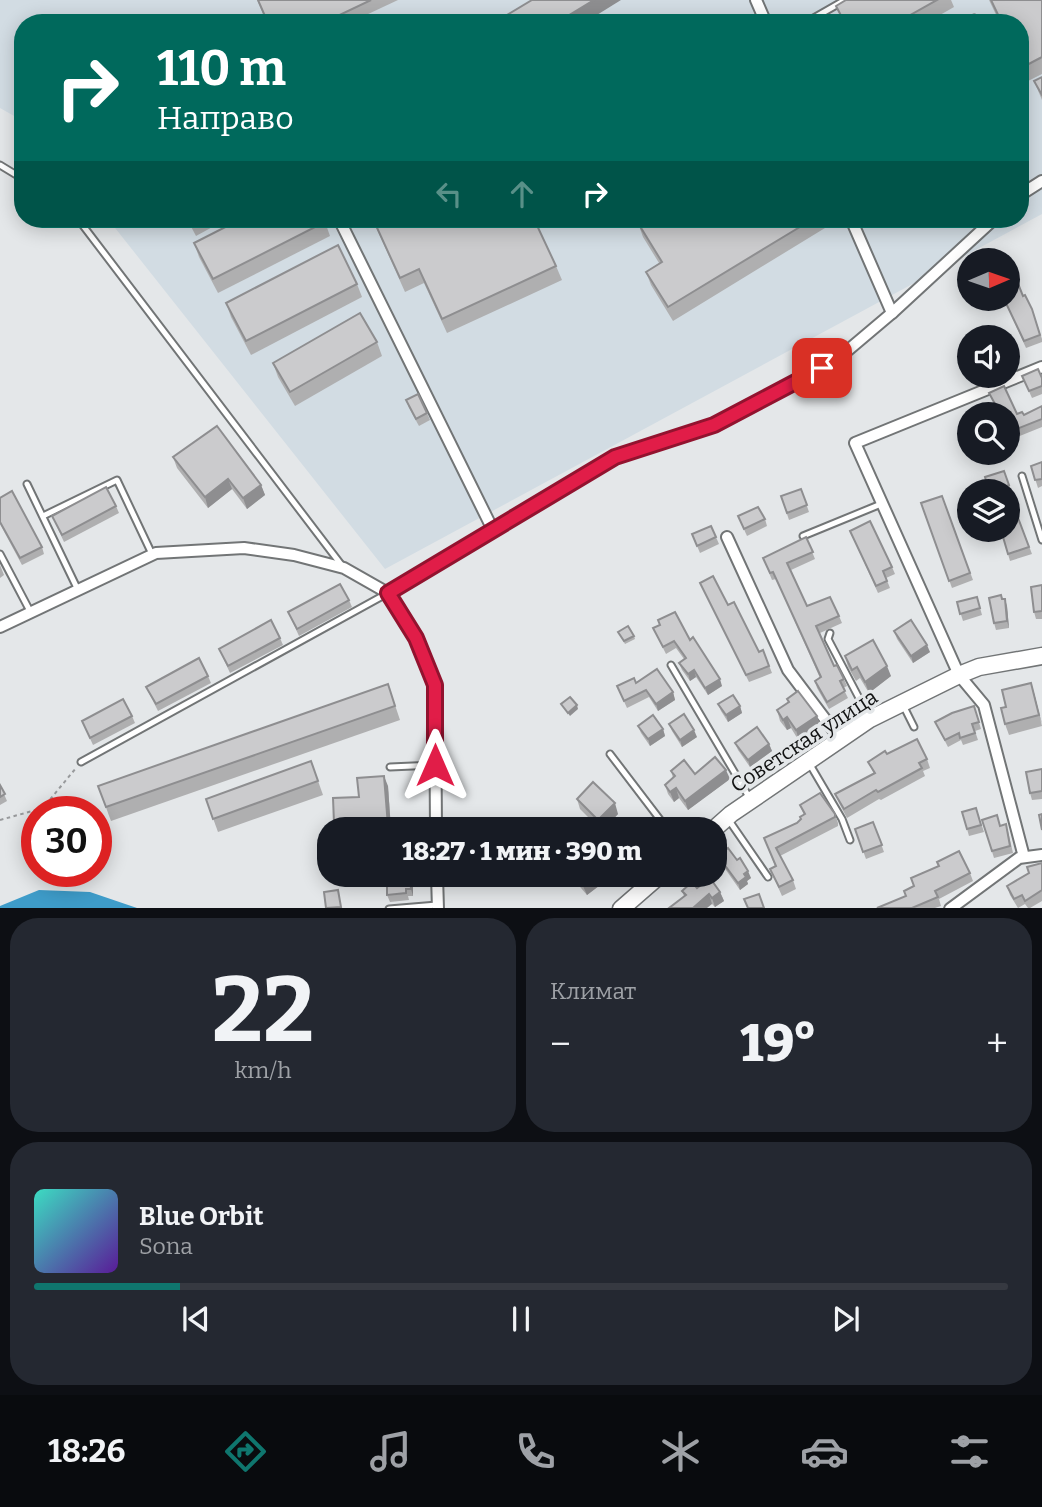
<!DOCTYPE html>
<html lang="ru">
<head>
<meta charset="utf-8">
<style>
	:root { --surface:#171b24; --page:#242831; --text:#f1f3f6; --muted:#9ea1a6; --line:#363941; --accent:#0f766e }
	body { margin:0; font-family:Bitter,serif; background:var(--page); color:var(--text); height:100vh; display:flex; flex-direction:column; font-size:26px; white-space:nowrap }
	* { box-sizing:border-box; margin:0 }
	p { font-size:23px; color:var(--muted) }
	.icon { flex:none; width:38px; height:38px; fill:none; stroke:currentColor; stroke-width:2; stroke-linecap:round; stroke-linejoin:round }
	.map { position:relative; height:908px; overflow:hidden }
	.details { display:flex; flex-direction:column; gap:10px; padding:10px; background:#0d0f14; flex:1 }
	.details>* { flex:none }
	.guide { position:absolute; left:14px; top:14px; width:1015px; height:214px; border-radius:28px; box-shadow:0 4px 18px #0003; background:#00695c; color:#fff; overflow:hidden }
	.needle { width:46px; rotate:88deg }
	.buttons { position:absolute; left:957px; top:248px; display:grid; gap:14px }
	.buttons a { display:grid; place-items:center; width:63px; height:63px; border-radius:50%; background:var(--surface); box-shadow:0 4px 18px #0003; font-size:35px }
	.speed { position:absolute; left:21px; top:796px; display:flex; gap:14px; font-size:35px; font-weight:700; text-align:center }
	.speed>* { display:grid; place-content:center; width:91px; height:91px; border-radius:50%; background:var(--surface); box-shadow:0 4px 18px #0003; line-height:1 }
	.speed .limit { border:10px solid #d22; background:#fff; color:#111 }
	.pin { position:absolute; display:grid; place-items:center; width:60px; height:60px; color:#fff; margin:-30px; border-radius:14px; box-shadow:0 4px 10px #0006 }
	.me { position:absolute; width:77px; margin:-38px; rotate:0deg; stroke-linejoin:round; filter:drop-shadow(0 0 5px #0008) }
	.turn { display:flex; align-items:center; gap:24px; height:147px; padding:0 28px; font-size:32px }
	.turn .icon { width:91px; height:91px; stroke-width:2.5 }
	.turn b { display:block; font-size:49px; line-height:60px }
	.lanes { display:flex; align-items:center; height:66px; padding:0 28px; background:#0003; justify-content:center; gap:35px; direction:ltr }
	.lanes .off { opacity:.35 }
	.big { font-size:52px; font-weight:800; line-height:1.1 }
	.details .tile { flex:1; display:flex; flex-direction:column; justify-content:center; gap:10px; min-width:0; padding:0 24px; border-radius:28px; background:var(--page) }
	.details .dial { align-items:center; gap:0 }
	.dial b { font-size:91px; line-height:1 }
	.song { display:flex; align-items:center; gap:21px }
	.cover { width:84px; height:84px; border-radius:10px; background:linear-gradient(135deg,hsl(170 70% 55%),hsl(270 70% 35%)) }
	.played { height:7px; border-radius:4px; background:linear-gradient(90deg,var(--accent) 15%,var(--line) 15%) }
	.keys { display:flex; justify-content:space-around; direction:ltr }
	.heat { display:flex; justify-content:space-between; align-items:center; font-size:38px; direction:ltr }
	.details .tiles { flex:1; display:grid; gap:10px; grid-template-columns:1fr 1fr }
	.tile:last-child { grid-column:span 2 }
	.trip { position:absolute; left:317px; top:817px; width:410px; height:70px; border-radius:28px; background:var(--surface); box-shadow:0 4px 18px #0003; font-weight:800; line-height:70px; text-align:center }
	.tabs { display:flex; height:112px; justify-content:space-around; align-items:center; background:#090b0e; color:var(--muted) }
	.tabs .icon { width:49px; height:49px }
	.tabs .on { color:var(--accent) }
	.tabs b { font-size:32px; color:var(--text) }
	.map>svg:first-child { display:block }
</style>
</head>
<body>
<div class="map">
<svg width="1042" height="909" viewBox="0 0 1042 909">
	<rect width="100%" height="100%" fill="#e4e7e9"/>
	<polygon fill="#d2dce3" points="0,0 1042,0 1042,214 385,569 108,219 1020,219 1020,23 23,23 23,121 0,108"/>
	<polygon fill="#3e9cc9" points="39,890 90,892 137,908 0,908 0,906"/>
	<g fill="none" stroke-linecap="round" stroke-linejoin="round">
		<defs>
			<g id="lane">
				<polyline points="805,23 845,0"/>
				<polyline points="966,23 974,18"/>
				<polyline points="0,165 23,179"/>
				<polyline points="78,219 343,567"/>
				<polyline points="1022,476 1042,540"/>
				<polyline points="27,484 78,590"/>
				<polyline points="43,516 117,480 152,554"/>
				<polyline points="803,536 881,504"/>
				<polyline points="0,554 31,613"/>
				<polyline points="830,633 828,639 869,717"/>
				<polyline points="671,665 749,797"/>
				<polyline points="903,705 914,727"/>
				<polyline points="610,754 668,830"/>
				<polyline points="81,762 388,593"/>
				<polyline points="809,763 842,819 850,840"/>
				<polyline points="390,767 435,765"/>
				<polyline points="728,819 768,877"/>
				<polyline points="389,909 437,905"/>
			</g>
			<g id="street">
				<polyline points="756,0 766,23"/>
				<polyline points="1020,195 1042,181"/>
				<polyline points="339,219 493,530"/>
				<polyline points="892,313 994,219"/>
				<polyline points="727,537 788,670 840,739"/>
				<polyline points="388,593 615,457 714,425 834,362 892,313 851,219"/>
				<polyline points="0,627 156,553 244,548 294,555 344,568 388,593 416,638 435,685 436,830"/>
				<polyline points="1024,857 984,705 959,675 855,443 1042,367"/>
				<polyline points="437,875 438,909"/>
				<polyline points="950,909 1019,858 1042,855"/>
			</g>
			<g id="secondary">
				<polyline points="713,830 731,814 870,719 959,675 979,667 1042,656"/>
				<polyline points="621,909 660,875"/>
			</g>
		</defs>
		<use href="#lane" stroke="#727576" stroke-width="9"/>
		<use href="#street" stroke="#727576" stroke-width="14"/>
		<use href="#secondary" stroke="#727576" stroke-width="19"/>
		<polyline stroke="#989a9c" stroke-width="2" stroke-dasharray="3.5 3.5" stroke-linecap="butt" points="0,820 43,808 76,768"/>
		<use href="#lane" stroke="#fff" stroke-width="5"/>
		<use href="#street" stroke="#fff" stroke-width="10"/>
		<use href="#secondary" stroke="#fff" stroke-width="16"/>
	</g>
	<g fill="#afafb0">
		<polygon points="257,0 398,0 349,23 267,23"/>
		<polygon points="846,0 951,0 954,7 926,23 843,23 836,6"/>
		<polygon points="989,0 1042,0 1042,74 1028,81 1020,64 1020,23 1000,23"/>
		<polygon points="1042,77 1042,100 1034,81"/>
		<polygon points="187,219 227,219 196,236"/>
		<polygon points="324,219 330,236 218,293 199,257 194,243"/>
		<polygon points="368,219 534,219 556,266 562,280 447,333 424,283 405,292 375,225 372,227"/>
		<polygon points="645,219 822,219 825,228 673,321 651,285 646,272 659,263 643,237 638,223"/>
		<polygon points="357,284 362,297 251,355 231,317 226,303"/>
		<polygon points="1004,299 1008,299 1032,309 1042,339 1042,342 1026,348"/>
		<polygon points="377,342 382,356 295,406 278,377 273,363"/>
		<polygon points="1022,376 1042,378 1042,394 1032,398"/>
		<polygon points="989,393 1017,414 1024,415 1042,406 1042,427 1012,439 1008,431 1008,415 1000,415"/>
		<polygon points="406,400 427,413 430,420 419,426 409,408"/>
		<polygon points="173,457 261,485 265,495 247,509 232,489 208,508 177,468"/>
		<polygon points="1042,462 1042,486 1038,488 1031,466"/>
		<polygon points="1004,471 1012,492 1009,493 1032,554 1010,561 1001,530"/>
		<polygon points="801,489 809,512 789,520 781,496"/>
		<polygon points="942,496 973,580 952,588 921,503"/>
		<polygon points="0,498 42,547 44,554 22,565 0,524"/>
		<polygon points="116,506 119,513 64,542 52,516"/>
		<polygon points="738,516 765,519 767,526 747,536"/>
		<polygon points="711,526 719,544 700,553 692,534"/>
		<polygon points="850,531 892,567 895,574 886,578 890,588 878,593"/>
		<polygon points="806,537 815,559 791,570 807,606 839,616 842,623 820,633 834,666 844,679 847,686 843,688 848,698 829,709 817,688 815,681 820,678 776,579 772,580 763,558"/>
		<polygon points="0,565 4,575 0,578"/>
		<polygon points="700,583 728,605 759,652 763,650 772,673 749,682"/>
		<polygon points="1042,585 1042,619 1036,619 1034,612"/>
		<polygon points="1001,595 1007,606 1009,628 996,630 994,623"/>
		<polygon points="977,597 982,615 963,621 957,602"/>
		<polygon points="349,600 352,607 299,636 288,612"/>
		<polygon points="653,628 690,640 722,686 708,695 696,677 690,681 682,670 679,663 684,659 676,648 666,654"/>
		<polygon points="894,631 930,652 913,663 897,639"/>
		<polygon points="618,632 634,636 635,639 625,644"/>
		<polygon points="280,638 283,645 230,673 219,649"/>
		<polygon points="845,656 891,676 869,693 860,678 856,681 848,667"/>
		<polygon points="208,676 211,683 158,711 146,687"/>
		<polygon points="636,683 673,692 675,700 658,711 649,697 627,708 617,686"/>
		<polygon points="1031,683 1034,693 1042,726 1009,735 1005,724 1006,707"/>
		<polygon points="388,684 400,720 111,821 98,786"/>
		<polygon points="787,699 821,726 799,741 791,728 787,730 780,721 777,710 788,703"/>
		<polygon points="718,704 740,706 742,713 728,722 721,711"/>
		<polygon points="974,706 981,729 975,731 978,740 963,745 961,740 948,747 935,722"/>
		<polygon points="132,716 135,723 93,745 82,721"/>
		<polygon points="669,724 697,737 682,747 672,731"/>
		<polygon points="638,726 663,729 665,736 650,746 641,733"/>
		<polygon points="735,743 769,744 772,751 750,767 738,750"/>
		<polygon points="887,754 927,759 930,768 923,771 925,776 881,800 879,799 847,818 839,803 835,794 874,774 868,762"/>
		<polygon points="311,761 323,795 218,832 206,799"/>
		<polygon points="1042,769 1042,799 1032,800 1030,793"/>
		<polygon points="671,771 695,774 730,779 688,810 679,798 674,802 668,794 665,785 673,778"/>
		<polygon points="0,785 7,801 0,805"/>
		<polygon points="388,786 391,830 336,830 334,823 359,797"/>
		<polygon points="577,799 618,814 603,830 601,830 580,809"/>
		<polygon points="800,805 835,814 838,823 838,826 780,856 793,880 796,889 782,896 770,869 775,866 764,838 797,823 804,815"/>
		<polygon points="976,808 984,832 969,836 967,829"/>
		<polygon points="982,820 1001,826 1008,831 1013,853 994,858"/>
		<polygon points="873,822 884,852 866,859 855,829"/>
		<polygon points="718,856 737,860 751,878 747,881 748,884 740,890 721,863"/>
		<polygon points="1042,863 1042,901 1030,908 1028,908 1025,904 1018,908 1010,895 1007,886 1029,873"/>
		<polygon points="970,873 973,881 939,899 941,906 935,908 877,908 906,896 914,887 911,878"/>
		<polygon points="387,875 407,875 407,878 410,878 413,885 413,896 408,896 409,900 390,902 387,895"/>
		<polygon points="573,875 611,875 612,876 587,895 575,881"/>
		<polygon points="697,888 720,892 724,901 715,907 712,904 684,896 682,891"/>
	</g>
	<g fill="#8e8e90">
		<polygon points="594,0 621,0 584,23 556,23"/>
		<polygon points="228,479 232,489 208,508 205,497"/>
		<polygon points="261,485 265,495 247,509 243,498"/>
		<polygon points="1005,599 1007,606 1009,628 1007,621"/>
		<polygon points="927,645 930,652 913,663 911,656"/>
		<polygon points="887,666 891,676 869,693 865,682"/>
		<polygon points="694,670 696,677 690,681 688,674"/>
		<polygon points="720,679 722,686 708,695 705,688"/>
		<polygon points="1031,683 1034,693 1042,724 1039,715"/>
		<polygon points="673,692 675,700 658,711 656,704"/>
		<polygon points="577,705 578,709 570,716 568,713"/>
		<polygon points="740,706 742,713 728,722 726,715"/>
		<polygon points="817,716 821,726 799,741 796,730"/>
		<polygon points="787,717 791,728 787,730 783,720"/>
		<polygon points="663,729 665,736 650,746 648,739"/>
		<polygon points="694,730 697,737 682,747 680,740"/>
		<polygon points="769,744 772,751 750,767 748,760"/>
		<polygon points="726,770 730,779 688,810 685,801"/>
		<polygon points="384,776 388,786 391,830 389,830 388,826"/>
		<polygon points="676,788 679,798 674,802 670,792"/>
		<polygon points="615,803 618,814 603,830 601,830 598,820"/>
		<polygon points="748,871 751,878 747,881 748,884 740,890 738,883 744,874"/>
		<polygon points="598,875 612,876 587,895 583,886"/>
		<polygon points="410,878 413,885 413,896 411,889"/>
		<polygon points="720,892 724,901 715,907 712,898"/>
		<polygon points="709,894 712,904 707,908 693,908"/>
	</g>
	<g fill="#cbcbcd" stroke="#8e8e90" stroke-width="2">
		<polygon points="258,0 371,0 331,19 333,21 329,23 268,23"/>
		<polygon points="532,0 594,0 556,23 505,23 502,18"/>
		<polygon points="846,0 937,0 896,23 845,23 836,6"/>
		<polygon points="991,0 1042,0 1042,57 1023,67 1020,60 1020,23 1002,23"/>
		<polygon points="1042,77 1042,95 1034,81"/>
		<polygon points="241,219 324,219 325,222 213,279 194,243"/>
		<polygon points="373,219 534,219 556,266 442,319 419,269 400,278"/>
		<polygon points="645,219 813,219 668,307 646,272 662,262 638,223"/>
		<polygon points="338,245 357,284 246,341 226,303"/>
		<polygon points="1013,271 1023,296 1025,295 1032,309 1040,335 1024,341 1004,299 1008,299 1008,273"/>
		<polygon points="360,313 377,342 290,392 273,363"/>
		<polygon points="998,331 1000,338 980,338"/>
		<polygon points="1038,369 1042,378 1042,386 1029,391 1022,376"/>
		<polygon points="1004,386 1017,414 1022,412 1024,415 1042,406 1042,419 1009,432 1008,429 1008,415 1001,415 989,393"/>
		<polygon points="418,394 427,413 416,419 406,400"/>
		<polygon points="217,426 261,485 243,498 228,479 205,497 173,457"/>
		<polygon points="1042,462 1042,479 1035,480 1031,466"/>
		<polygon points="1004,471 1009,485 1006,486 1029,547 1008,554 1001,530 1008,530 1008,492 989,492 985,477"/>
		<polygon points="106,487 116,506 62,535 52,516"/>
		<polygon points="801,489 807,505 787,513 781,496"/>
		<polygon points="12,491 42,547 20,558 0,522 0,498"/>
		<polygon points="942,496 970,573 949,581 921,503"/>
		<polygon points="758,507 765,519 744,529 738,516"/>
		<polygon points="870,521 892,567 883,571 887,581 876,586 850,531"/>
		<polygon points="711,526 716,537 697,546 692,534"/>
		<polygon points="806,537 813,552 787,563 807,606 830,597 839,616 816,626 834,666 837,665 844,679 840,681 845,691 827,702 815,681 821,677 773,572 770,573 763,558"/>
		<polygon points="713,576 728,605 734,602 759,652 763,650 769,666 746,675 700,583"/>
		<polygon points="340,584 349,600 297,629 288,612"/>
		<polygon points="1042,585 1042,611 1034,612 1031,587"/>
		<polygon points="1001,595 1002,599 1005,599 1007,621 994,623 989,598"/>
		<polygon points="977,597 980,608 960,614 957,602"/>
		<polygon points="675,612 690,640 693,637 720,679 705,688 694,670 688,674 679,663 686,658 674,641 663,647 653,628 660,625 658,620"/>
		<polygon points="271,620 280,638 228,666 219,649"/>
		<polygon points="911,620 927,645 911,656 894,631"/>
		<polygon points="628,626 634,636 624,641 618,632"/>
		<polygon points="873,640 887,666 865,682 857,667 852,670 845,656"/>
		<polygon points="199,658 208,676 156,704 146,687"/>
		<polygon points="657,669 673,692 656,704 646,690 624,701 617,686 634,678 636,683"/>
		<polygon points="1031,683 1039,715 1005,724 1001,708 1006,707 1002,690"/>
		<polygon points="388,684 395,706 106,807 98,786"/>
		<polygon points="798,691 817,716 796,730 787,717 783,720 777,710 789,702 787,699"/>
		<polygon points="733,695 740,706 726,715 718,704"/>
		<polygon points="570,697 577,705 568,713 561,704"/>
		<polygon points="123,699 132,716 90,738 82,721"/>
		<polygon points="974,706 979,722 972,724 975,733 960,738 959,733 945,740 935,722 952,713"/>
		<polygon points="684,714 694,730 680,740 669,724"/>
		<polygon points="653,715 663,729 648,739 638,726"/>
		<polygon points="757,727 769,744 748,760 735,743"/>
		<polygon points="917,739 927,759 919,763 922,768 878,792 876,790 844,809 835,794 875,773 868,762 885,751 887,754"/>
		<polygon points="715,757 726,770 685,801 676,788 670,792 665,785 675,776 671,771 684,760 695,774"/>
		<polygon points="311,761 318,781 213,819 206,799"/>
		<polygon points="1042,769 1042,791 1030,793 1026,772"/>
		<polygon points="384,776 388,826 361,828 361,822 334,823 333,798 359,797 357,778"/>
		<polygon points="593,782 615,803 598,820 577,799"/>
		<polygon points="0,785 5,794 0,797"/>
		<polygon points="820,793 835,814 835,817 776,848 793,880 779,887 770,869 776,866 764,838 797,823 801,819 800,817 805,814 800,805"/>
		<polygon points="976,808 981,825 967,829 962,812"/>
		<polygon points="1042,814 1042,830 1039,815"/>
		<polygon points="997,815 1000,826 1006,824 1010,846 992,851 982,820"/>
		<polygon points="623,821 629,830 611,830"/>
		<polygon points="873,822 882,845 863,852 855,829"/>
		<polygon points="728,848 737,860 740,858 748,871 744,874 746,877 738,883 718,856"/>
		<polygon points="959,851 970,873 935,891 938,897 912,908 877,908 906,896 904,891 914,886 911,878 939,866 937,862"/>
		<polygon points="1042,863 1042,890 1025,901 1022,895 1014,899 1007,886 1029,873 1027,867"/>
		<polygon points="387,875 405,875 405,878 410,878 411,889 406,889 406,893 387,895"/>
		<polygon points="574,875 598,875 583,886"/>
		<polygon points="710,878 720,892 712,898 709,894 693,908 669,908 686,895 682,891 692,882 697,888"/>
		<polygon points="338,890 341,907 326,908 324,892"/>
		<polygon points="759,894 764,908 748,908 744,899"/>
	</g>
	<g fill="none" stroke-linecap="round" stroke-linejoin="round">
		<defs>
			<polyline id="route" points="435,765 435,685 416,638 388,593 615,457 714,425 822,368"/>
		</defs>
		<use href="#route" stroke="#92132f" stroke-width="18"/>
		<use href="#route" stroke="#e11d48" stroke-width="12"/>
	</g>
	<g text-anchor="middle" stroke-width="7" stroke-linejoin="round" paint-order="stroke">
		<g font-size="21" fill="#121313" stroke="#e4e7e9">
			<text transform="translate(804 741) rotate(-33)" y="7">Советская улица</text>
		</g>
	</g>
</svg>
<div class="buttons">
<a><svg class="needle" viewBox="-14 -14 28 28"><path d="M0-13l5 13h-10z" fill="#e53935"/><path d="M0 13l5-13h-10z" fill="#9ea1a6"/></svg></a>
<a><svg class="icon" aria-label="sound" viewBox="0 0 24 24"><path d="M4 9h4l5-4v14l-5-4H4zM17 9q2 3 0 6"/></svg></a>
<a><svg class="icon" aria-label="search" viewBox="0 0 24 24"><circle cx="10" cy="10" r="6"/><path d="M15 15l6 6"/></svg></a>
<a><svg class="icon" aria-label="layers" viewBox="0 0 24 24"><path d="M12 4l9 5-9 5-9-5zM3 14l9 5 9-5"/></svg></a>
</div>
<div class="speed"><div class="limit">30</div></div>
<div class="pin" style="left:822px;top:368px;background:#d93025"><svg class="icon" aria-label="arrive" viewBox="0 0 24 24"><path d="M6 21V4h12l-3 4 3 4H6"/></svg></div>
<svg class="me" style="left:435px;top:765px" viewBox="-20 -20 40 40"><path d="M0-17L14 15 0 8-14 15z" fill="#e11d48" stroke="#fff" stroke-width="4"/></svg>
<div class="trip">18:27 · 1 мин · 390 m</div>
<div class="guide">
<div class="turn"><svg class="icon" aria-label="right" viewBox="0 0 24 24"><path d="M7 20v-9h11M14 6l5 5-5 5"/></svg><div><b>110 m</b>Направо</div></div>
<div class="lanes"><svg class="icon off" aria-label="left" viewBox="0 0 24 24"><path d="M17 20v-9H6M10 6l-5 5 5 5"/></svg><svg class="icon off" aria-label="ahead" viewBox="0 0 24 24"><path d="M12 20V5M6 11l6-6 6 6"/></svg><svg class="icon" aria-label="right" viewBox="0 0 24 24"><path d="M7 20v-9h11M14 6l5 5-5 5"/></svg></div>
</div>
</div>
<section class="details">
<div class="tiles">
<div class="tile dial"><b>22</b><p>km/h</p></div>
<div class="tile"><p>Климат</p>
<div class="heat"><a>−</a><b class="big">19°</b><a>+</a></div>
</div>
<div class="tile">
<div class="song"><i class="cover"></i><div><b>Blue Orbit</b><p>Sona</p></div></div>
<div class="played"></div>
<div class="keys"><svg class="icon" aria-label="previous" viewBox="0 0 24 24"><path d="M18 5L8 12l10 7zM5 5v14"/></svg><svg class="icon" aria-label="pause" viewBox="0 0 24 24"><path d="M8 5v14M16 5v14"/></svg><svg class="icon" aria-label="next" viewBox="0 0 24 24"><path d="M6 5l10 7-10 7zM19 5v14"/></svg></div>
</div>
</div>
</section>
<nav class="tabs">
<b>18:26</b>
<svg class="icon on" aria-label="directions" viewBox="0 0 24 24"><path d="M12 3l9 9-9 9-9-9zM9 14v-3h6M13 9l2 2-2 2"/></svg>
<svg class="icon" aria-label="music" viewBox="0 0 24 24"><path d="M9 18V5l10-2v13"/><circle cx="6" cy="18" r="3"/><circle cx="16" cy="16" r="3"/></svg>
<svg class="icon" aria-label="phone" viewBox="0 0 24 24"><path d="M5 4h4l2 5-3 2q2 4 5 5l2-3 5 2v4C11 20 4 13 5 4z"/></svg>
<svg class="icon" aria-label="climate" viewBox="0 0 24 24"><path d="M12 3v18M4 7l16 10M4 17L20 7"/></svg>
<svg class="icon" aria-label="car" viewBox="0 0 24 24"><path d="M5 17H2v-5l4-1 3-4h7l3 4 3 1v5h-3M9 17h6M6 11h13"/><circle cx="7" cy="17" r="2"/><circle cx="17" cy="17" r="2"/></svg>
<svg class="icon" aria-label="filters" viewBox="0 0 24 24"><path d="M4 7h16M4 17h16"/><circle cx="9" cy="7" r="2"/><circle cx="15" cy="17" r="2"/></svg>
</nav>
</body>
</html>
